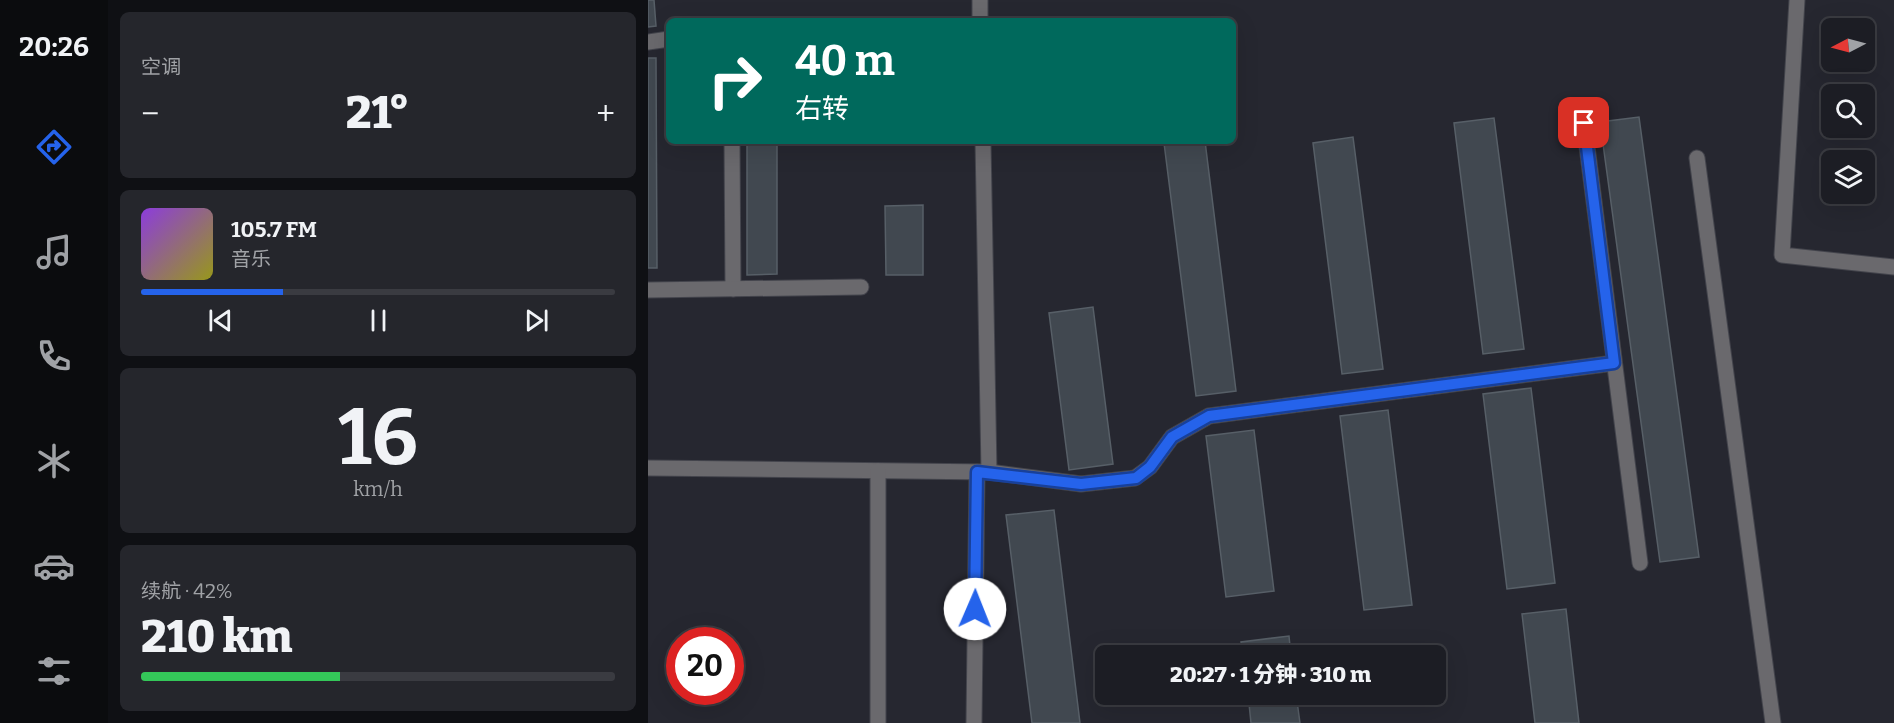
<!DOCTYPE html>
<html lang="zh">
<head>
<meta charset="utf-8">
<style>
	:root { --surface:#1c1d24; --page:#25262c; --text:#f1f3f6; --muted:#a0a2a6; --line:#3a3b41; --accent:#2563eb }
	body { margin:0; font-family:Bitter,"Noto Sans SC",serif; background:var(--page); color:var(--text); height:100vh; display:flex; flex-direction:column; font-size:22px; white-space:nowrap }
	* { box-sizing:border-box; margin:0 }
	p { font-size:20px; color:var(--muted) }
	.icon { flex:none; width:33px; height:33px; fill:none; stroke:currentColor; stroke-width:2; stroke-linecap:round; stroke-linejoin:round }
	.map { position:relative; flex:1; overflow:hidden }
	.side { display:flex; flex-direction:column; gap:12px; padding:12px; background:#0f1014; width:540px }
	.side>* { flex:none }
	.top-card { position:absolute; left:18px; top:18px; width:570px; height:126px; border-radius:9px; box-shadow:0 6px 24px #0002,0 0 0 2px var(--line); background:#00695c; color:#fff; overflow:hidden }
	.needle { width:39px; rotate:264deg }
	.buttons { position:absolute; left:1173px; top:18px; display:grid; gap:12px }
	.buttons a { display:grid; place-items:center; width:54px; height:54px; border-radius:9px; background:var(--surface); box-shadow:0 6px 24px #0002,0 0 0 2px var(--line); font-size:30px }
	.speed { position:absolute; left:18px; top:627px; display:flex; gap:12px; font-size:30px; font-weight:700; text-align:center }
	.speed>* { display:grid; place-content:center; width:78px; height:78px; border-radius:50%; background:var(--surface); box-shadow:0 6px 24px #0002,0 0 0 2px var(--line); line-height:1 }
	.speed .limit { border:9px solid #d22; background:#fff; color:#111 }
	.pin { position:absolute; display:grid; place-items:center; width:51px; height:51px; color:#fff; margin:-26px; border-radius:12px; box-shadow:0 3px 9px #0006 }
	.me { position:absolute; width:66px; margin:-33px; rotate:1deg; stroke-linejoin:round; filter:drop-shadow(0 0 4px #0008) }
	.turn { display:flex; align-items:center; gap:21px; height:126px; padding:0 30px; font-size:27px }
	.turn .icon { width:78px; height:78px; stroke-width:2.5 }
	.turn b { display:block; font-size:42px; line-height:51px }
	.big { font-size:45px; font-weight:800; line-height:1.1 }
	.side .widget { flex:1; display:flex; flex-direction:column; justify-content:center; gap:9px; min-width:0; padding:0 21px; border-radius:9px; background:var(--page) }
	.side .dial { align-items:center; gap:0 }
	.dial b { font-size:78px; line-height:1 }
	.song { display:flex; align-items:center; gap:18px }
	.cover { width:72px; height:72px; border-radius:9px; background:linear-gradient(135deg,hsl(270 70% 55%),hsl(60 70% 35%)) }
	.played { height:6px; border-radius:3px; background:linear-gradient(90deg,var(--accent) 30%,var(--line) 30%) }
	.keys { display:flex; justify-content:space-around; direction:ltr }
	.heat { display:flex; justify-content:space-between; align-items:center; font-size:33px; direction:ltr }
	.charge { height:9px; border-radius:4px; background:linear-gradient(90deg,#34c759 42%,var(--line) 0) }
	.trip { position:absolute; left:447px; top:645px; width:351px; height:60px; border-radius:9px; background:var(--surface); box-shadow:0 6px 24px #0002,0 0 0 2px var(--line); font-weight:800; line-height:60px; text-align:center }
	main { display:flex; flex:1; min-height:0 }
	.menu { display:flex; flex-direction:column; width:108px; justify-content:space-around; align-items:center; background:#0b0c0e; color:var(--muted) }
	.menu .icon { width:42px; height:42px }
	.menu .current { color:var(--accent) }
	.menu b { font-size:27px; color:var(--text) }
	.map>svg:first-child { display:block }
</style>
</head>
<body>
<main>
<nav class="menu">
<b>20:26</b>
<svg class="icon current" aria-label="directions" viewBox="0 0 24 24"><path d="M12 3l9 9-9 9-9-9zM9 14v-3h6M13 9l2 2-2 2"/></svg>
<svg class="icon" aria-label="music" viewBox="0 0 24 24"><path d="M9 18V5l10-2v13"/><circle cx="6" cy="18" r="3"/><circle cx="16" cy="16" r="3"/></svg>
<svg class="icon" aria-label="phone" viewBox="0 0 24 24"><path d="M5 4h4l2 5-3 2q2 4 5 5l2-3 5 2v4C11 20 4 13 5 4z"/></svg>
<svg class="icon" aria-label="climate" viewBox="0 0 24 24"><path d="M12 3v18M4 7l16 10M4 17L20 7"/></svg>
<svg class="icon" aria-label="car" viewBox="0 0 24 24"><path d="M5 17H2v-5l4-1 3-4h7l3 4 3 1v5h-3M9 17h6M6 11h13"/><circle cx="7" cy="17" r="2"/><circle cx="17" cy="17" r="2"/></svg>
<svg class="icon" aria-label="filters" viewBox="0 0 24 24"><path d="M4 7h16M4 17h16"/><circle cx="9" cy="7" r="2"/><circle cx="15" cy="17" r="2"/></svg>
</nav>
<section class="side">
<div class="widget"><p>空调</p>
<div class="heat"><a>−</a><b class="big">21°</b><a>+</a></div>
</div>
<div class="widget">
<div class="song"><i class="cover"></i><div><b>105.7 FM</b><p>音乐</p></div></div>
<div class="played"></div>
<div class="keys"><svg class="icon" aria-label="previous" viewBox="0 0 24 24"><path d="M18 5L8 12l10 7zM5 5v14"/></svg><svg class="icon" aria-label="pause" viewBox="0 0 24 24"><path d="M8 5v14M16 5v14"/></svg><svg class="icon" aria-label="next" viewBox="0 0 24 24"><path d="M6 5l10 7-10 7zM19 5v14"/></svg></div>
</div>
<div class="widget dial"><b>16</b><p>km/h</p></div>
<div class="widget"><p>续航 · 42%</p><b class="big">210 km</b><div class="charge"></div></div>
</section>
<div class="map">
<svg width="1246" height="723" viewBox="0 0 1246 723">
	<rect width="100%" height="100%" fill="#262730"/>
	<g fill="#414850" stroke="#575f67" stroke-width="1.5">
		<polygon points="0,0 6,0 8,26 0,27"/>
		<polygon points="0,58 8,58 9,268 0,268"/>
		<polygon points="991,117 1051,557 1012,562 952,122"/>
		<polygon points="846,118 876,349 835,354 806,123"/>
		<polygon points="705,137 735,369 694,374 665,143"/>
		<polygon points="99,141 129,141 129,274 99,275"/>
		<polygon points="535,141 557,141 588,391 548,396 516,143"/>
		<polygon points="275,205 275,275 238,275 237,206"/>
		<polygon points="445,307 465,464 421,470 401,313"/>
		<polygon points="883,388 907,583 859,589 835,394"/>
		<polygon points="740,410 764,605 716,610 692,416"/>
		<polygon points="606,430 626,591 578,597 558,436"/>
		<polygon points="406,510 432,723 384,723 358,515"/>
		<polygon points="918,609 931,723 887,723 874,614"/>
		<polygon points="641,636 643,656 595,656 593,642"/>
		<polygon points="600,694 648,694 652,723 603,723"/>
	</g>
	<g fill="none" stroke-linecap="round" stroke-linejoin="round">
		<defs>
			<g id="minor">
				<polyline points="332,0 332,21"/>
				<polyline points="1149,0 1134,255 1246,267"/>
				<polyline points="0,42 21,39"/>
				<polyline points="936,123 992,563"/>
				<polyline points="84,141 85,289"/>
				<polyline points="1049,158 1125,723"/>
				<polyline points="0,290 213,287"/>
				<polyline points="0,468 341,472 335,141"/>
				<polyline points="341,472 433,484 487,478 502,467 524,437 561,416 966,363"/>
				<polyline points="230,723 230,471"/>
				<polyline points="326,723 329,472"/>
			</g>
		</defs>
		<use href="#minor" stroke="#43444c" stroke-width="17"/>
		<use href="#minor" stroke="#6a696d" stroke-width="15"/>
	</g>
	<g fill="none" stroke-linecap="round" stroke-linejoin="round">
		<defs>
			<polyline id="route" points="327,609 329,472 433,484 488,478 502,467 524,437 561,416 966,363 936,123"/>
		</defs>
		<use href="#route" stroke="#184099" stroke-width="15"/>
		<use href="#route" stroke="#2563eb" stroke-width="10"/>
	</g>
</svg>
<div class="buttons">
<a><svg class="needle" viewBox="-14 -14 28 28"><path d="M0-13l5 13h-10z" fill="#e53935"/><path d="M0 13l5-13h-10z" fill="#a0a2a6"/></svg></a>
<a><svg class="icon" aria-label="search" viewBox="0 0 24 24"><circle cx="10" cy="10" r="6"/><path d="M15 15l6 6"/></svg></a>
<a><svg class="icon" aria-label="layers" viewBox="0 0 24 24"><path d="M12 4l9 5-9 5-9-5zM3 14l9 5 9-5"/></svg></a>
</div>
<div class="speed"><div class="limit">20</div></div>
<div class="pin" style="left:936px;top:123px;background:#d93025"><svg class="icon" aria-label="arrive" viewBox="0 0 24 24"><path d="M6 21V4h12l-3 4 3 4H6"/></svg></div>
<svg class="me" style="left:327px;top:609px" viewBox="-20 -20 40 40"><circle r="19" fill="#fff"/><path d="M0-13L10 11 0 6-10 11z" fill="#2563eb"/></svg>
<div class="trip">20:27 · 1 分钟 · 310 m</div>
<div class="top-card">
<div class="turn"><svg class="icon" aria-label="right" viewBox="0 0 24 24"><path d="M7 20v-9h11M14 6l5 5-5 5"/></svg><div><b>40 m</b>右转</div></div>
</div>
</div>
</main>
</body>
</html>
